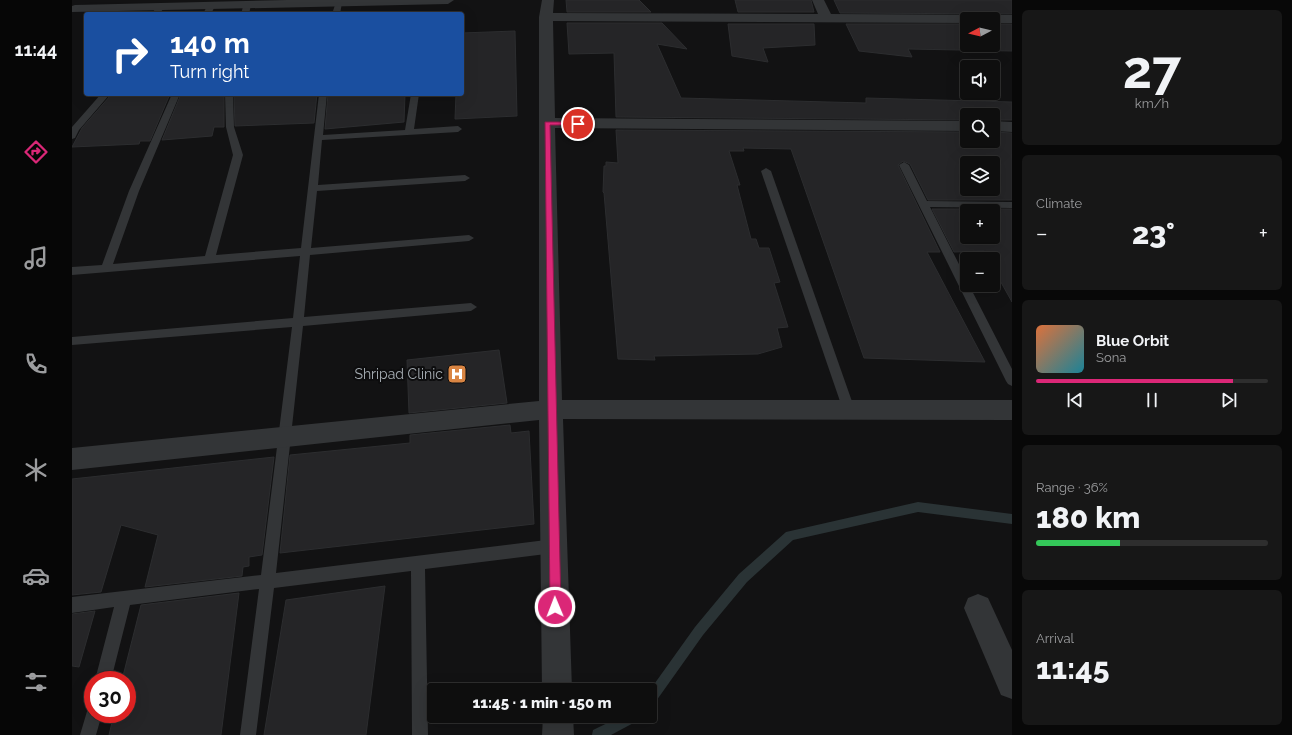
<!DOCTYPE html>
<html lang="en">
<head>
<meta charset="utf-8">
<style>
	:root { --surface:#0e0e0e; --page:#171717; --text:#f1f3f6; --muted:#9b9c9e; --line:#2e2e2e; --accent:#db2777 }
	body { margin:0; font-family:Raleway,sans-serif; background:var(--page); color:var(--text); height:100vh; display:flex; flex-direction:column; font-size:15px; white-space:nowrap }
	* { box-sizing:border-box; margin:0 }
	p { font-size:13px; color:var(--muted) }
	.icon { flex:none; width:22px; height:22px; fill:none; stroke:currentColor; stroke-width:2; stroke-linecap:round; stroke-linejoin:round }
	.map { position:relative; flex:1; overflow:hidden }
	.panel { display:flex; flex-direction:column; gap:10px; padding:10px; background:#080808; width:280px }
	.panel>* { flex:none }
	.banner { position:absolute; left:12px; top:12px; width:380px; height:84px; border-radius:4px; box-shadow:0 4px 16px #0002,0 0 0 1px var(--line); background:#1a4fa0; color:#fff; overflow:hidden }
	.needle { width:26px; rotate:263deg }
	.buttons { position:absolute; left:888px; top:12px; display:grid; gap:8px }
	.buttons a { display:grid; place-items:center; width:40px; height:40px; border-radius:4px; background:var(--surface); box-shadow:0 4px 16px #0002,0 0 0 1px var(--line); font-size:20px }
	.speed { position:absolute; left:12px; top:671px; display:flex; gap:8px; font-size:20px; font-weight:700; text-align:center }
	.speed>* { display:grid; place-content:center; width:52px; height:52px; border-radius:50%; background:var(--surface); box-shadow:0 4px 16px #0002,0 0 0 1px var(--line); line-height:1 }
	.speed .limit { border:6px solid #d22; background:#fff; color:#111 }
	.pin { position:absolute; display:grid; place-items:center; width:34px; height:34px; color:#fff; margin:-17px; border:2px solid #fff; border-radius:50%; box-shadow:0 1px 4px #0007 }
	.me { position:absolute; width:44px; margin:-22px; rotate:359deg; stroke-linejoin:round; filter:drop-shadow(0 0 3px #0008) }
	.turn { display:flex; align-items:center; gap:14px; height:84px; padding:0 20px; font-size:18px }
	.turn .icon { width:52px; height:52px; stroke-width:2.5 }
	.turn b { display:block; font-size:28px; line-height:34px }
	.big { font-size:30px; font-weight:800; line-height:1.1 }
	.panel .widget { flex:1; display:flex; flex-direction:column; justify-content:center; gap:6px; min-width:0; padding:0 14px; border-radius:6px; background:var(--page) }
	.panel .dial { align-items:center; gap:0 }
	.dial b { font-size:52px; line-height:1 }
	.song { display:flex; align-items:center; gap:12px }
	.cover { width:48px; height:48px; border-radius:6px; background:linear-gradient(135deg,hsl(20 70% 55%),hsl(190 70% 35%)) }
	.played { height:4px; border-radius:2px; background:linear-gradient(90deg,var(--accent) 85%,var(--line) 85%) }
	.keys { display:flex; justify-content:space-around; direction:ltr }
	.heat { display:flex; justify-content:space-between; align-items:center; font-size:22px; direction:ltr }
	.charge { height:6px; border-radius:3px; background:linear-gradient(90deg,#34c759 36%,var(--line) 0) }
	.trip { position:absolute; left:355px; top:683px; width:230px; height:40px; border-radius:4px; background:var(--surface); box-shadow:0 4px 16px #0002,0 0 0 1px var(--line); font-weight:800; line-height:40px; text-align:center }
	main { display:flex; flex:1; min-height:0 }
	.menu { display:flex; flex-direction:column; width:72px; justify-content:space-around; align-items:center; background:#060606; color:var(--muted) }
	.menu .icon { width:28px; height:28px }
	.menu .selected { color:var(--accent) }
	.menu b { font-size:18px; color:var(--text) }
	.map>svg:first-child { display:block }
</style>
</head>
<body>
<main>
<nav class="menu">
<b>11:44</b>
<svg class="icon selected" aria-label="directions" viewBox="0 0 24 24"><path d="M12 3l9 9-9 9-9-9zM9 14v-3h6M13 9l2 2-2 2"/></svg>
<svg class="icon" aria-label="music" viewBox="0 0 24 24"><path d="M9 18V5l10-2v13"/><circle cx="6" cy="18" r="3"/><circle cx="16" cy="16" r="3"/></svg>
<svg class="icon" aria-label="phone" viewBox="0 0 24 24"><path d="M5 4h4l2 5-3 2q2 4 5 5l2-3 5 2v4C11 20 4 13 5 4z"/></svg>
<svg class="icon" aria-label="climate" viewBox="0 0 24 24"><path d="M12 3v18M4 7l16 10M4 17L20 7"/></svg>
<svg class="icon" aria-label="car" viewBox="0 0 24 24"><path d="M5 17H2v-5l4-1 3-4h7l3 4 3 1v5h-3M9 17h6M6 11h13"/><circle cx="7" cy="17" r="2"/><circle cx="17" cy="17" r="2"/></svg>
<svg class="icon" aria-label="filters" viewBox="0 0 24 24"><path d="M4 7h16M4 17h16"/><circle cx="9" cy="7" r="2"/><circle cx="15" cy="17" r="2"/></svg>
</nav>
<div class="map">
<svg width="940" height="735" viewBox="0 0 940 735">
	<rect width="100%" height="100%" fill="#121213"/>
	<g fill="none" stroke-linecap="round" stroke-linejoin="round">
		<g fill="#2a3335" fill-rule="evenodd">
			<polygon points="846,502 940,514 940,524 846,512 721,540 675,582 631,635 582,704 578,706 578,690 623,627 667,574 714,532"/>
			<polygon points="550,716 569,716 567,720 539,735 520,735 521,730"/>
		</g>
	</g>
	<g fill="#252527" stroke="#2c2d2f" fill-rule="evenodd">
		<polygon points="494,0 567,0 579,12 495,12"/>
		<polygon points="663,0 739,0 742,12 666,12"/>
		<polygon points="762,0 940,0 940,14 768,13"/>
		<polygon points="495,23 590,23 615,49 585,44 609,98 794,103 794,98 940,102 940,120 921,120 921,115 895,115 895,120 544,117 542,53 497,54"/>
		<polygon points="656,24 742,24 743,45 691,48 696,62 660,56"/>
		<polygon points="774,24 895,24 895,45 921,45 921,24 940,24 940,51 836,49 840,57 787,51"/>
		<polygon points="443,31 445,116 383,119 384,94 390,94 390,33"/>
		<polygon points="79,94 98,94 78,141 68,141 67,144 0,147 10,128 38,96"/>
		<polygon points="109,94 152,94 152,127 142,127 140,136 90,140"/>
		<polygon points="162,94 245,94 242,123 163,126"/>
		<polygon points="256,94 333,94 332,122 253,129"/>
		<path d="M544 130 895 132V141H921V132L940 133V200H856L838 164 831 161 826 165 868 252H855L913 362 792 358 719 149 671 148 672 151H657L668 185H665L679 239H684L687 248H697L708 282 702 283 716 327 705 328 710 347 686 354 582 356 583 360 546 359 532 193 531 192 532 166H534V162L546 163ZM895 163H921V189H895Z"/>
		<path d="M860 209H940V302L921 268V259H916L912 251 882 252ZM895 211H921V237H895Z"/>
		<polygon points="427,350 435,403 337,413 335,360"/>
		<polygon points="438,425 439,433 457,431 462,524 208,553 218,455 338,443 338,435"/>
		<polygon points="202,457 190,555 177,557 177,566 171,567 170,576 73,587 86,535 49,525 29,592 0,595 0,479"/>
		<polygon points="313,586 294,735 192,735 214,600"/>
		<polygon points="167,593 149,735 37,735 42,714 55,714 55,680 50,680 69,605"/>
		<polygon points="23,611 7,667 0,666 0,614"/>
	</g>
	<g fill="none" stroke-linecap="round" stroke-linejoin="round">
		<g fill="#333537" fill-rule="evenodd">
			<polygon points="264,2 270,3 268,14 260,14"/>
			<polygon points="172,3 179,5 177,14 169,14"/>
			<polygon points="136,4 143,6 139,14 131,14"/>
			<polygon points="85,5 92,7 88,14 80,14"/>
			<polygon points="29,94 38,94 7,130 3,138 0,139 0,127"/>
			<polygon points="100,94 108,94 67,191 41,264 133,256 161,155 154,127 153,94 161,94 162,127 171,155 144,255 229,248 247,94 255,94 251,135 333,130 339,94 347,94 342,129 386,126 390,129 386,132 250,140 246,185 393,175 398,178 393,181 245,191 239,248 397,235 402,238 397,241 238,255 232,317 399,303 405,307 399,311 231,326 204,573 482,539 487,541 489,546 487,551 482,553 353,569 356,735 340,735 339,571 202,588 184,735 168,735 187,589 58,605 39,680 23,680 42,607 0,613 0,597 189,575 220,327 0,345 0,337 221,318 228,256 0,275 0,267 30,265 57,191"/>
			<polygon points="832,162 837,165 855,201 940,202 940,208 858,207 895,280 895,285 897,285 940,369 940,386 936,384 934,381 827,165"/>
			<polygon points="694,168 699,171 783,410 781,414 777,415 773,414 771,410 689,171"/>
			<polygon points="21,706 21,714 30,714 24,735 8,735 16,708"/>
		</g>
		<g fill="#333537" fill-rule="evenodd">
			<polygon points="215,0 382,0 376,4 0,12 0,6 3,5"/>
			<polygon points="470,0 482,0 481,13 746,14 740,0 752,0 759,14 940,15 940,23 921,23 921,19 895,19 895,23 481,21 483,118 895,121 895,131 483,128 490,400 940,400 940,420 491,419 500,690 470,690 467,420 0,470 0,448 467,401 467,17"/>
			<polygon points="921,121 940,122 940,132 921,131"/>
			<polygon points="906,594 916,598 940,650 940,699 929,695 892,608 896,598"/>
			<polygon points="471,716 501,716 502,735 470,735"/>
		</g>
	</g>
	<polygon fill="#db2777" stroke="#8e194d" points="473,122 506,122 509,124 506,125 478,125 489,607 487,611 483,612 479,611 478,607"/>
	<defs>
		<symbol id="hospital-square" viewBox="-11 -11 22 22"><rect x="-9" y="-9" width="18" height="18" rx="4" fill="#d98543" stroke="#0d0d0e"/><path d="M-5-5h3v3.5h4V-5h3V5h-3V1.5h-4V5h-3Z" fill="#fff"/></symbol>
	</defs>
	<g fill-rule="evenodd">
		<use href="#hospital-square" x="374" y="363" width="22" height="22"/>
	</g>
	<g text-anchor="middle" stroke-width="4" stroke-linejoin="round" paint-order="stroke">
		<g font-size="14" fill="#a5acb2" stroke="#0d0d0e" text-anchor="end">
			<text x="371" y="379">Shripad Clinic</text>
		</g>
	</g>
</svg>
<div class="buttons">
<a><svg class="needle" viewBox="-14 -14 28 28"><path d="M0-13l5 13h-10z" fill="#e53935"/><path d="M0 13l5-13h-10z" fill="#9b9c9e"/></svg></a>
<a><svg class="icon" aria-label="sound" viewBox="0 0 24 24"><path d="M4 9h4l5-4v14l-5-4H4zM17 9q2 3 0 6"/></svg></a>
<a><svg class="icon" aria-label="search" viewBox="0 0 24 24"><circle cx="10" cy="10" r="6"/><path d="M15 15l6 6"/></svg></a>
<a><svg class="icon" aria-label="layers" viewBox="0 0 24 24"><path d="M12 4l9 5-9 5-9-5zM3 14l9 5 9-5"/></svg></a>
<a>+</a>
<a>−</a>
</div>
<div class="speed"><div class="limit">30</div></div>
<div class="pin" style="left:506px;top:124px;background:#d93025"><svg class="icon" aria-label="arrive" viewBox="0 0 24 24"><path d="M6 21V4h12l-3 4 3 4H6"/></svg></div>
<svg class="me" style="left:483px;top:607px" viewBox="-20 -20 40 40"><circle r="17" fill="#db2777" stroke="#fff" stroke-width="3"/><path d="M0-11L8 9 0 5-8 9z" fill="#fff"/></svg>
<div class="trip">11:45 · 1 min · 150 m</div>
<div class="banner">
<div class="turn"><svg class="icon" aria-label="right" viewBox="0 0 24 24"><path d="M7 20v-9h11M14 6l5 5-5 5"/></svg><div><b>140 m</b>Turn right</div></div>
</div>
</div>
<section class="panel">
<div class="widget dial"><b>27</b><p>km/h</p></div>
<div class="widget"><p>Climate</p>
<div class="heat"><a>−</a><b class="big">23°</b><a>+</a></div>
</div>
<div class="widget">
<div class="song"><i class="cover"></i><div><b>Blue Orbit</b><p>Sona</p></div></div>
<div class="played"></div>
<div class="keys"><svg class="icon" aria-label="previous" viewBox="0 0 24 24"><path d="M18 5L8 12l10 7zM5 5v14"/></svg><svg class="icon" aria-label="pause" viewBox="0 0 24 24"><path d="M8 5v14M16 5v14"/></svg><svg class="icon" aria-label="next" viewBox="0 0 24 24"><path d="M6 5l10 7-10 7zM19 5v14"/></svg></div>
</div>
<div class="widget"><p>Range · 36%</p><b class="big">180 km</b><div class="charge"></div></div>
<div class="widget"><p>Arrival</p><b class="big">11:45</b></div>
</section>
</main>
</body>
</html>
